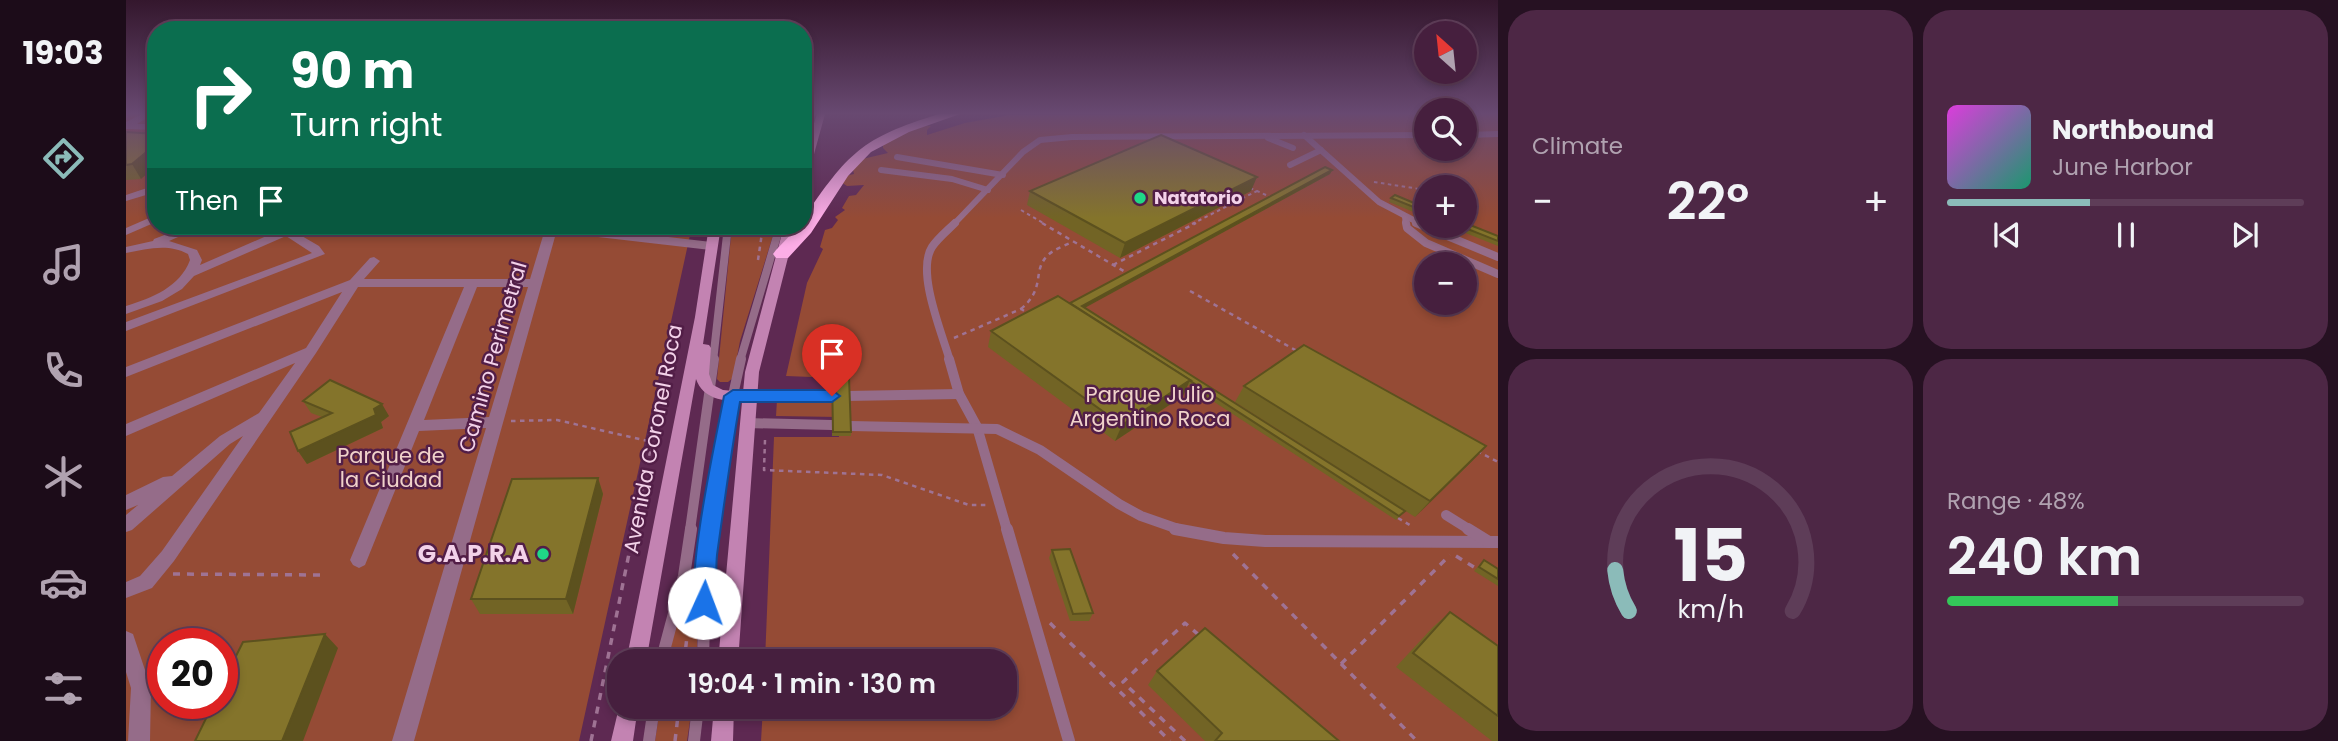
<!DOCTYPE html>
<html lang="en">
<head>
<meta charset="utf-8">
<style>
	:root { --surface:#461f3e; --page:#4d2745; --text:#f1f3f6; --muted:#b0a2b0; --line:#5e3d58; --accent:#8bbbb9 }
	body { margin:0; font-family:Poppins,sans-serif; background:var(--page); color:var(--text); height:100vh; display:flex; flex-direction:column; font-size:26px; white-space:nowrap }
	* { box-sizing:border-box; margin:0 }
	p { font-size:23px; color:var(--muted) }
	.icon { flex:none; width:38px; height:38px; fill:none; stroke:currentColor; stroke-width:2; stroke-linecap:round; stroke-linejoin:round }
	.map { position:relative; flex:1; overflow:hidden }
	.panel { display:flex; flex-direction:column; gap:10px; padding:10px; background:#261122; width:840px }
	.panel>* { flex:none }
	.guide { position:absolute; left:21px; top:21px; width:665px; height:214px; border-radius:28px; box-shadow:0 4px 10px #0003,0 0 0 2px var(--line); background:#0b6e4f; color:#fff; overflow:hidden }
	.needle { width:46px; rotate:333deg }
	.buttons { position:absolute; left:1288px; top:21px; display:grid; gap:14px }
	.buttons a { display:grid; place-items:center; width:63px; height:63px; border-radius:50%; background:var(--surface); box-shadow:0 4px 10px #0003,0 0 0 2px var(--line); font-size:35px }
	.speed { position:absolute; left:21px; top:628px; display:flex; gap:14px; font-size:35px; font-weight:700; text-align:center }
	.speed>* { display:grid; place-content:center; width:91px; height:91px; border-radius:50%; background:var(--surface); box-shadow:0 4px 10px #0003,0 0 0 2px var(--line); line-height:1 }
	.speed .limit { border:10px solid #d22; background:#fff; color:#111 }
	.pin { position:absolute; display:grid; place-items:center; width:60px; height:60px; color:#fff; margin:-72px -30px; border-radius:50% 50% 50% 0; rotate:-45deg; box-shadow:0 0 7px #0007 }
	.pin .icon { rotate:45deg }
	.me { position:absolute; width:77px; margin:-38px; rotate:2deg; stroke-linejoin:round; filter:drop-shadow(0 0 5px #0008) }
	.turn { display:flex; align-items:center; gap:24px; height:147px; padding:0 28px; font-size:32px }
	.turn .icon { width:91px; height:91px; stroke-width:2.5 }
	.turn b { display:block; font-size:49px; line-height:60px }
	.then { display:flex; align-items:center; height:66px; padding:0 28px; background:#0003; gap:14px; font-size:26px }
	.big { font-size:52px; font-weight:600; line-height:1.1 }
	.panel .widget { flex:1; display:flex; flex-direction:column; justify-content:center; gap:10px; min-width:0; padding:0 24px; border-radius:28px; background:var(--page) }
	.panel .dial { align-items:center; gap:0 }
	.dial svg { height:182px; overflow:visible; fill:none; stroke:var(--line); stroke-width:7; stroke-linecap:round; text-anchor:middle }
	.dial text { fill:var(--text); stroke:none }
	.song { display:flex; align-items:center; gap:21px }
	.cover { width:84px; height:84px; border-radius:10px; background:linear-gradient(135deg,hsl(300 70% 55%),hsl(160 70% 35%)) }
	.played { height:7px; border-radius:4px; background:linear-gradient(90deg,var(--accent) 40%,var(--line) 40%) }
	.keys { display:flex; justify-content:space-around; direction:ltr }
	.heat { display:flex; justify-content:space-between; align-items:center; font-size:38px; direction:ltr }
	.charge { height:10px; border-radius:5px; background:linear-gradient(90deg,#34c759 48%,var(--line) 0) }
	.panel .tiles { flex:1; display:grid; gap:10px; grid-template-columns:repeat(2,1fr) }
	.trip { position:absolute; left:481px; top:649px; width:410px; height:70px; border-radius:28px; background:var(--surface); box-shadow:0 4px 10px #0003,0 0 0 2px var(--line); font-weight:600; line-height:70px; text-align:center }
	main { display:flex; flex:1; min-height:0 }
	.tabs { display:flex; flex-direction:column; width:126px; justify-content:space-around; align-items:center; background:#1c0c19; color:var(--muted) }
	.tabs .icon { width:49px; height:49px }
	.tabs .selected { color:var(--accent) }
	.tabs b { font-size:32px; color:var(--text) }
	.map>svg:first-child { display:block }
</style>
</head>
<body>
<main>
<nav class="tabs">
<b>19:03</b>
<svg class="icon selected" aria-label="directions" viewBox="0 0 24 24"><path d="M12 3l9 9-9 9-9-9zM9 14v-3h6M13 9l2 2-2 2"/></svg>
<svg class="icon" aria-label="music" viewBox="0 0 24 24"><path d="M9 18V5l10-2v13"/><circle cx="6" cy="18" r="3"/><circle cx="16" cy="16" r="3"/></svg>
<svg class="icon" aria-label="phone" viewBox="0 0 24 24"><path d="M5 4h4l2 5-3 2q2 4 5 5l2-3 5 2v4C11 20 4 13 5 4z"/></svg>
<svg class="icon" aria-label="climate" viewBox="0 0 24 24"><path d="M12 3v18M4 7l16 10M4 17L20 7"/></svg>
<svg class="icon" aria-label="car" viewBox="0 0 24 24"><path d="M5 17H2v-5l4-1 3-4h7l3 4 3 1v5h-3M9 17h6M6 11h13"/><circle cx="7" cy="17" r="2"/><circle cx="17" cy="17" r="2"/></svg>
<svg class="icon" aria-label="filters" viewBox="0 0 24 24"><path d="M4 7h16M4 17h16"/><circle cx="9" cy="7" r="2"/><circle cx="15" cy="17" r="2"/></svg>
</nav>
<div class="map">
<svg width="1372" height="741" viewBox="0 0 1372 741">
	<rect width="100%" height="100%" fill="#5e2952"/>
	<g fill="#954b35" fill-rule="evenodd">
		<path d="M0 114H30V226H566L453 741H0ZM37 644H96V704H37Z"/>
		<path d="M1300 114V149H1339V114H1372V741H635L637 707H878V662L639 661 648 437H713L712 417 650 416 651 400H712L711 378 660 376 681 283 697 249 694 247 699 230 706 228 712 220 709 217 719 210 716 208 723 196 730 195 738 185 721 186 715 182 719 176 728 174 726 165 732 160 762 153 757 148V143L795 125 805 126 801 130V135L839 123 883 115ZM1300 187H1339V226H1300ZM1300 264H1339V303H1300Z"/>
		<polygon points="606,226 650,226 614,341 607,378 602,382 594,382 591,379"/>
		<polygon points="561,579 572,579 571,661 541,662"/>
		<polygon points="534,707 566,707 561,741 529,741"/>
	</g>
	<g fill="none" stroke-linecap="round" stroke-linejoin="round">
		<g stroke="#9f7394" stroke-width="2" stroke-dasharray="3.5 3.5" stroke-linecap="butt">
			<polyline points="1248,182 1300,190"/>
			<polyline points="1124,188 1147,198"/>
			<polyline points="895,210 919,224"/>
			<polyline points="1066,224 1131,191"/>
		</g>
		<g stroke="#9f7394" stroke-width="2.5" stroke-dasharray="4.5 4.5" stroke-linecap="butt">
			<polyline points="916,223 1001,273"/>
			<polyline points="632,260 637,226"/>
			<polyline points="987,265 1070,223"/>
			<polyline points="1064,291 1171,351"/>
			<path d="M895 309C920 288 906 272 921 256 928 249 938 246 946 242"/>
			<polyline points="828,338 895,309 902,313"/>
			<polyline points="385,421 431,420 526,442 508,530"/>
			<polyline points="639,440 638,470 756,475 843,505 861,505"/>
			<polyline points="1351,451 1372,462"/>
			<polyline points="1272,518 1287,527"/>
		</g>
		<g stroke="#9f7394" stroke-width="3.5" stroke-dasharray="7 7" stroke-linecap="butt">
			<polyline points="1107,554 1291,741"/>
			<polyline points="1330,556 1351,569"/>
			<polyline points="47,574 197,575"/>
			<polyline points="924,623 1044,741"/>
			<polyline points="558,662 563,620"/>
			<polyline points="1215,664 1324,555"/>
			<polyline points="465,741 508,529"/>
			<polyline points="549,741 553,707"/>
			<polyline points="1059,741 997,682 1059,623 1074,636"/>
		</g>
		<g stroke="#956c89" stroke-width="6">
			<polyline points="1178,135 1253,202 1295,224"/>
			<polyline points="1339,135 1372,134"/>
			<polyline points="677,137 686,114"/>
			<polyline points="1142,138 1167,148"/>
			<polyline points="771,157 877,175"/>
			<polyline points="1164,165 1195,150"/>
			<polyline points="755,170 826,179 862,190"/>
			<polyline points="1279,217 1280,224"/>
			<polyline points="828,224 897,152 914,140 946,137 1300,135"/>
		</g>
		<g stroke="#956c89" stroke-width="8">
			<polyline points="1280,223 1281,228 1300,243 1372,274"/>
			<polyline points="1290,223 1372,257"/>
			<polyline points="412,226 585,246"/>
			<polyline points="587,361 602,226"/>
			<polyline points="614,361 654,226"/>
			<path d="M824 361C816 333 790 272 806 247 812 238 822 230 829 223"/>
		</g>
		<g stroke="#956c89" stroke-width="10">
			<polyline points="823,359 833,394 851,427 881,530"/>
			<polyline points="721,396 833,394"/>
			<polyline points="623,397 706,396"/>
			<polyline points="620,423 706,425"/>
			<polyline points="724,426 871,429 914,450 993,504 1015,516 1055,530"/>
			<polyline points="1320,515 1344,530"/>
			<polyline points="564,530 588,359"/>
			<polyline points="585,530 597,440 615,359"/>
		</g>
		<g stroke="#956c89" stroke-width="12">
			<polyline points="881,529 943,741"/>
			<polyline points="1049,529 1098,538 1139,541 1372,542"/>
			<polyline points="1342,529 1363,542"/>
			<polyline points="535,662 558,576 565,529"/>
			<polyline points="577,662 579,575 585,529"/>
			<polyline points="523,741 528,707"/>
			<polyline points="568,741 572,707"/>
		</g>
		<g fill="#956c89" fill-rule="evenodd">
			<polygon points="16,114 27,114 11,124 30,124 30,130 0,129 0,122"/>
			<polygon points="30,185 30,192 0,201 0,195"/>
			<polygon points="30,215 30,222 0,235 0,228"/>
			<path d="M62 226H77L43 241 71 250 76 260 74 265 152 231 146 226H178L169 232 193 246 199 254 0 331V322L186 253 160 236 68 276 56 289 36 301 0 314V306C26 298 54 287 64 260L62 254C42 243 21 249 0 253V247L27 241 28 239Z"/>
			<path d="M420 226H432L288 741H266L360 428 293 431 239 565 233 568 227 565 224 560 338 287H232L190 353 48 561 26 588 0 598V582L14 576 36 551 117 436 104 444 6 530 0 532V515L12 505 0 510V495L37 477 46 476 94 436 133 413 169 363 0 436V424L180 348 216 292 0 377V367L224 280 244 258 248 257 254 261 238 279H404ZM351 287H402L363 417 298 420Z"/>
			<polygon points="0,631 7,634 25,688 24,741 2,741 5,688 0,672"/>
		</g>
		<g fill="#c383b2" fill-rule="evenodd">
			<polygon points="691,114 699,114 682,176 677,179 677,158"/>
			<path d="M583 226H595L577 344 583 345 585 348 583 374 587 385 597 390 617 392 619 372 658 226H670L633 372 612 662H592L616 402C597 401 577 399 570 379L520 662H500L569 317Z"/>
			<polygon points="494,703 494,707 512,707 507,741 485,741"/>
			<polygon points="588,707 608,707 607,741 585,741"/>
		</g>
		<path fill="#fcade6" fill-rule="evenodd" d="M813 114H834L783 132 745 152 722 176 685 233 662 258H650L647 254 650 250 673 226H677V219C722 153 735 138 813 114Z"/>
	</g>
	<g fill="#726425">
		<polygon points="0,132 15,179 0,180"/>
		<polygon points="1206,170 1204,174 959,307 1279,511 1270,520 1062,385 1057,396 989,441 862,347 865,331 944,303"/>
		<polygon points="904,191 1125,191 994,258 901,205"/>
		<polygon points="1265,198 1300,208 1300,217 1263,202"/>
		<polygon points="1322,226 1339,226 1372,236 1372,246"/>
		<polygon points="706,377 725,432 725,436 706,436"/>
		<polygon points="1118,386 1345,462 1289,517 1109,402"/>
		<polygon points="177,401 263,416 255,422 257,428 181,464 172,451 196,417 185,413"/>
		<polygon points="472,478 477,494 447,614 354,614 345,599"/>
		<polygon points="926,550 967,613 963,621 944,621 923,558"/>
		<polygon points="1358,560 1372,569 1372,586 1348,571"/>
		<polygon points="1324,612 1372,646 1372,741 1366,741 1270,667 1307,627"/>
		<polygon points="1031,671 1213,741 1079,741 1022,685"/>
	</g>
	<g fill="#5c511e">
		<polygon points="30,144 30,166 15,179 6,164"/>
		<polygon points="1206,170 1204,174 955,310 956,306"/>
		<polygon points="1131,177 1125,191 994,258 999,243"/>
		<polygon points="1064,380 1057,396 989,441 996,425"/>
		<polygon points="256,404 263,416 255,422 257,428 181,464 172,451"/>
		<polygon points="1360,446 1345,462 1289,517 1304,501"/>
		<polygon points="472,478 477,494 447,614 440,599"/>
		<polygon points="199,634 212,648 177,741 156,741"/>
	</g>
	<g fill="#84742b" stroke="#5c511e" stroke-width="2">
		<polygon points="0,132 30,134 30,144 6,164 0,165"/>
		<polygon points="1035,135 1131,177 999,243 904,191"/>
		<polygon points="1199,167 1206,170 956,306 1279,511 1273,516 1063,380 1064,380 944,303"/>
		<polygon points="1269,195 1300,208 1300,212 1265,198"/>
		<polygon points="1339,223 1372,236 1372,241 1334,226 1339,226"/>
		<polygon points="932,296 1064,380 996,425 865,331"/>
		<polygon points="1178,345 1360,446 1304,501 1118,386"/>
		<polygon points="706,377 723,377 725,432 707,432"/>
		<polygon points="204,380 256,404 248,409 250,415 172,451 164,432 206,413 177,401"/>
		<polygon points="472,478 440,599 345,599 386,479"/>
		<polygon points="944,549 967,613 947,614 926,550"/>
		<polygon points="1358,560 1372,569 1372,579 1353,567"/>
		<polygon points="1324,612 1372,646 1372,716 1287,653"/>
		<polygon points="1079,628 1213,741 1089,741 1096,733 1031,671"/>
		<polygon points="199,634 156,741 69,741 87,704 96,704 96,684 117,642"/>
	</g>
	<linearGradient id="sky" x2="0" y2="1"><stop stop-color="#34172d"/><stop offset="0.52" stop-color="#684971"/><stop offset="1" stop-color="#684971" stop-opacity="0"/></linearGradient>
	<rect width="1372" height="218" fill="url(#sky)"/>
	<path fill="#1a73e8" stroke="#114b97" stroke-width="2" d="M607 390H706L714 396 706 402H614C605 453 598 504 591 555 589 572 593 594 586 610L578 612 571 610C558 582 591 433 598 396Z"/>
	<g fill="#1fd887" stroke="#521e47" stroke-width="2.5">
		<circle cx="1014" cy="198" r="7"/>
		<circle cx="417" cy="554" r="7"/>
	</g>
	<g text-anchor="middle" stroke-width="5" stroke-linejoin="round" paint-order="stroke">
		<g font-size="18" font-weight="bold" fill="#f3d2e9" stroke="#521e47" text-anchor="start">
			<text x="1028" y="204">Natatorio</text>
		</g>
		<g font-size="21" fill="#f3d2e9" stroke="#521e47">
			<text transform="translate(367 357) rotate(-74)" y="7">Camino Perimetral</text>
			<text transform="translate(527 439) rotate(-79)" y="7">Avenida Coronel Roca</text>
		</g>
		<g font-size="21" fill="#f0d2ca" stroke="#521e47">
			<text x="1024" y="402">Parque Julio<tspan x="1024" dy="24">Argentino Roca</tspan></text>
			<text x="265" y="463">Parque de<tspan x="265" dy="24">la Ciudad</tspan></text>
		</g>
		<g font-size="24" font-weight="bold" fill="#f3d2e9" stroke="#521e47" text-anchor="end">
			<text x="403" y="562">G.A.P.R.A</text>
		</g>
	</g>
</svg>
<div class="buttons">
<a><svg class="needle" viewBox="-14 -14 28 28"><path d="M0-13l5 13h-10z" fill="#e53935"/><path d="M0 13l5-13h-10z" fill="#b0a2b0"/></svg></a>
<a><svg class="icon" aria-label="search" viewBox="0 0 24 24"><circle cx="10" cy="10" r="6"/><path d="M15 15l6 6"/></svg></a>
<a>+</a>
<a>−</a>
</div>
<div class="speed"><div class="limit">20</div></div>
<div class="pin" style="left:706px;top:396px;background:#d93025"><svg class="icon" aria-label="arrive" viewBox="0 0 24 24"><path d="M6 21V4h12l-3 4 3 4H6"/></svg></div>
<svg class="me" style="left:578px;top:603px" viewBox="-20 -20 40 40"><circle r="19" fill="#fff"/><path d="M0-13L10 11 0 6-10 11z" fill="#1a73e8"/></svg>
<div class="trip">19:04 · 1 min · 130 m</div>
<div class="guide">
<div class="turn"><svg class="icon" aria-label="right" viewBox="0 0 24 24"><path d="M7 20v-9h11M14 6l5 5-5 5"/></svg><div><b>90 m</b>Turn right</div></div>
<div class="then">Then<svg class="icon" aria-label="arrive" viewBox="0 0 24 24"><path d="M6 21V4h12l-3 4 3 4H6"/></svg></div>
</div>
</div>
<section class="panel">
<div class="tiles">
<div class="widget"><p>Climate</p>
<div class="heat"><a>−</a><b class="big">22°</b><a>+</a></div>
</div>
<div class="widget">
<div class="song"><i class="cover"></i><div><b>Northbound</b><p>June Harbor</p></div></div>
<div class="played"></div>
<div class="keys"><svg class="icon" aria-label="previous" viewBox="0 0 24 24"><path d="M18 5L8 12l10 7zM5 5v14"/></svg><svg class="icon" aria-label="pause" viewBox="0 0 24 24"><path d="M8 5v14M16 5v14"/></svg><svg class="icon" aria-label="next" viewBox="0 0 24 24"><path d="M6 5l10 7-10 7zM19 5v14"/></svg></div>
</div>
<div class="widget dial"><svg viewBox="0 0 100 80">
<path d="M14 69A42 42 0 1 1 86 69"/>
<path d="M14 69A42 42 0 0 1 8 51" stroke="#8bbbb9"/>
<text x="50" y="56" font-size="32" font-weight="700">15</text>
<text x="50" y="72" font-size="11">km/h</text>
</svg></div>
<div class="widget"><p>Range · 48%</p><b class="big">240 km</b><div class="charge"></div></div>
</div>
</section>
</main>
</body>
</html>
